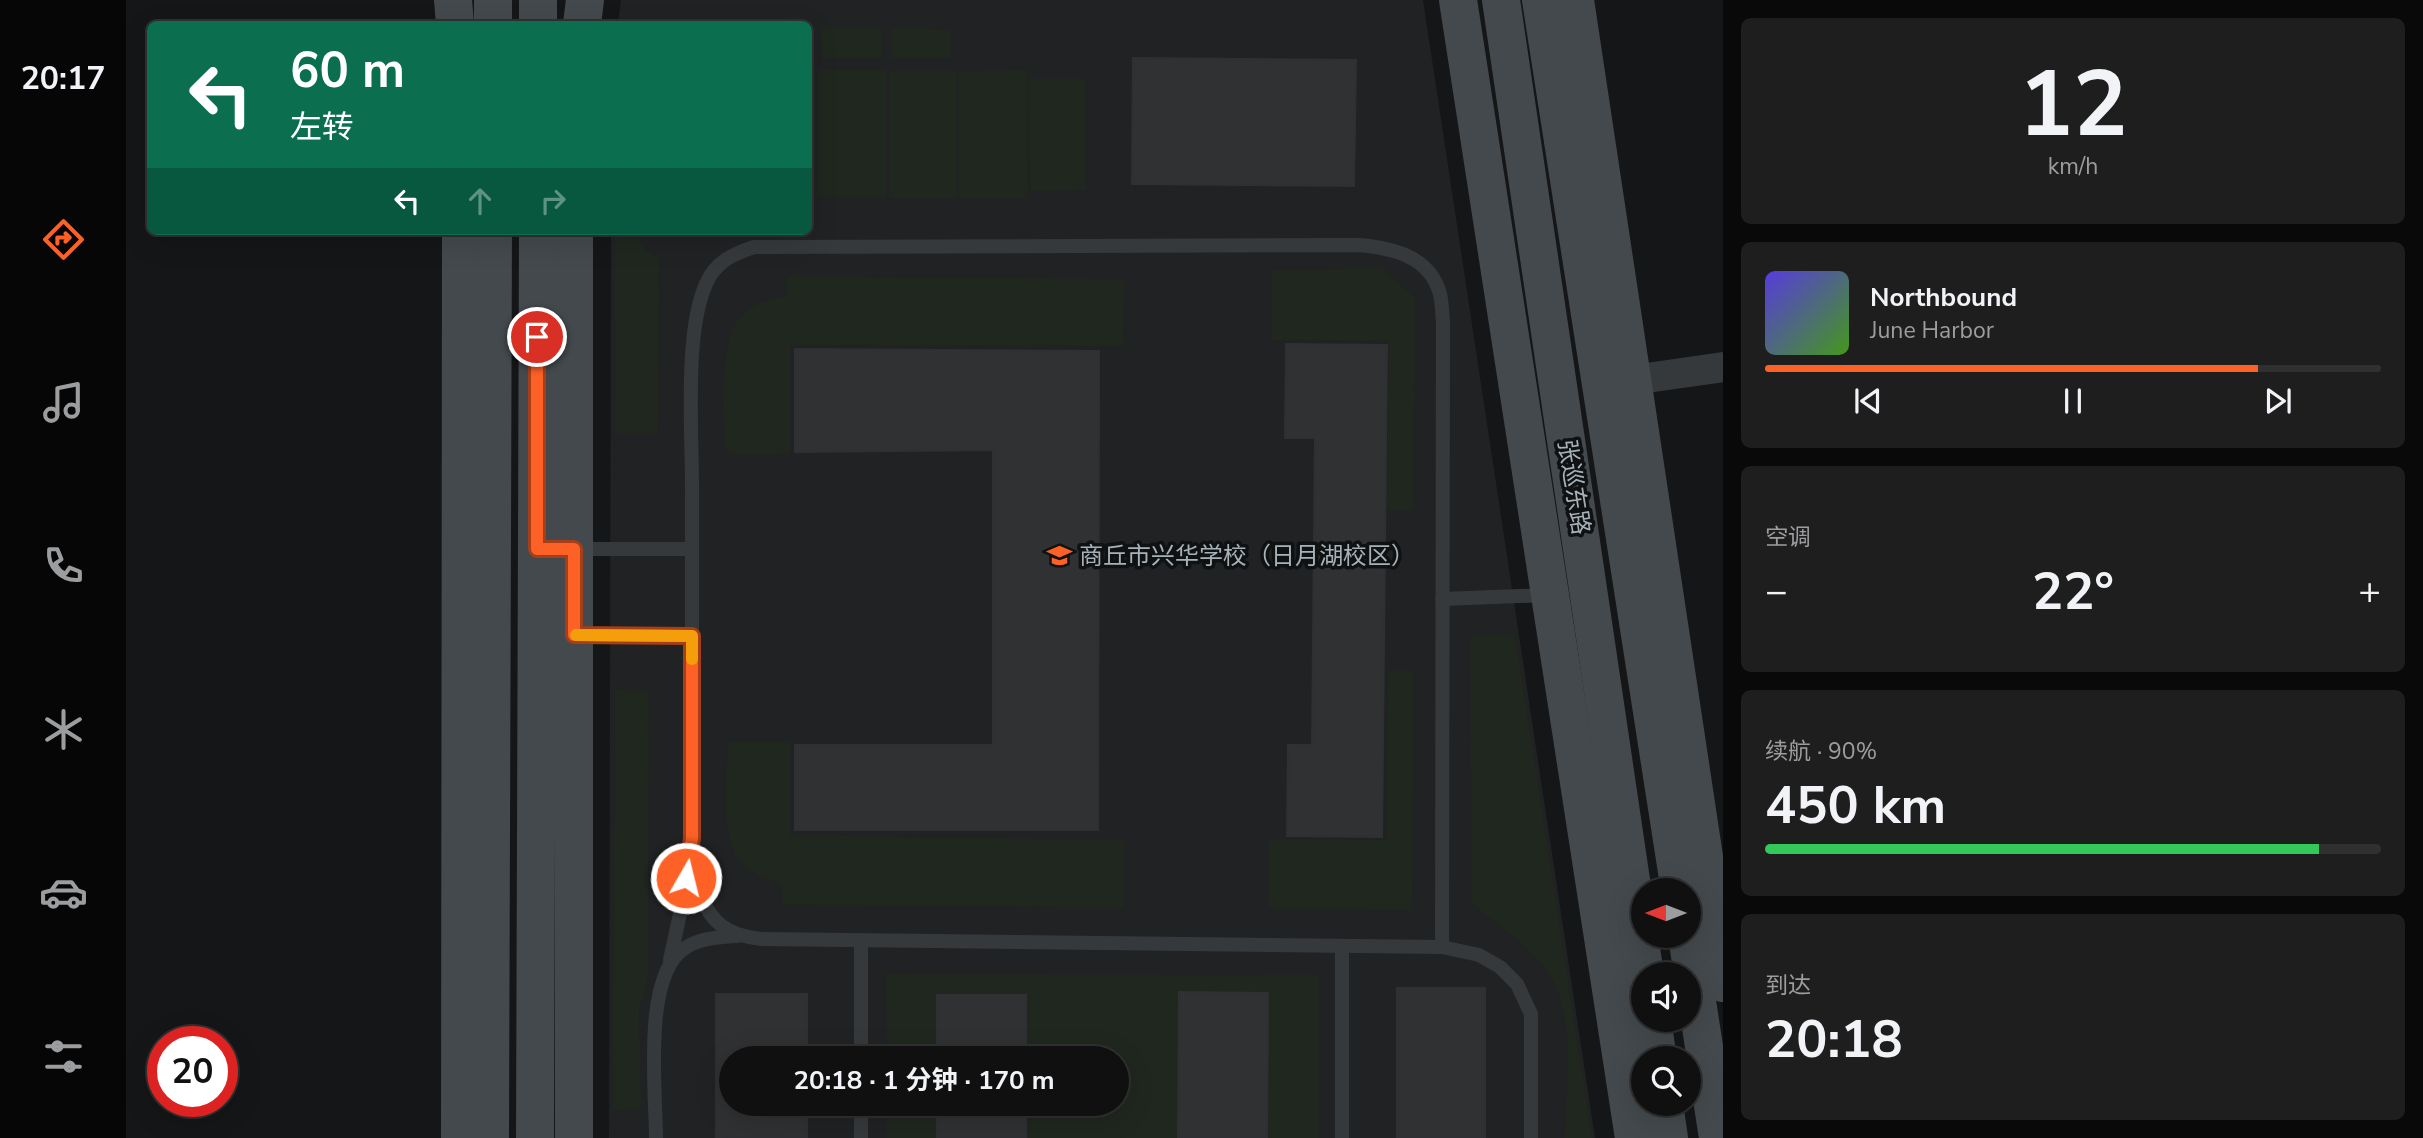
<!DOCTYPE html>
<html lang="zh">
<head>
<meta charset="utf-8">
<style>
	:root { --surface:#101011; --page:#1e1e1f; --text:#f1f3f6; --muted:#9c9d9f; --line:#303031; --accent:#fe6126 }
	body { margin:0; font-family:"Nunito Sans","Noto Sans SC",sans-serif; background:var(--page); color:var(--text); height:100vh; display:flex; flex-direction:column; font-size:26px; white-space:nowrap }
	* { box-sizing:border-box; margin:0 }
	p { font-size:23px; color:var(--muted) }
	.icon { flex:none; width:38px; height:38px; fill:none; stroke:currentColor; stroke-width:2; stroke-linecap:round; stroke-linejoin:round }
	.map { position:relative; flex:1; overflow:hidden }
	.side { display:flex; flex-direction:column; gap:18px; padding:18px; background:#090909; width:700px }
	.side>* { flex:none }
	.guide { position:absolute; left:21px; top:21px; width:665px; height:214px; border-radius:10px; box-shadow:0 7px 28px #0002,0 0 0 2px var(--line); background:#0b6e4f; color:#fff; overflow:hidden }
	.needle { width:46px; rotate:270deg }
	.fabs { position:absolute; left:1505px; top:878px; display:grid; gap:14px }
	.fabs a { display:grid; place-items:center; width:70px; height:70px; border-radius:50%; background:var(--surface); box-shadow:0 7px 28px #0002,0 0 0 2px var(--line); font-size:35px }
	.speed { position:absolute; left:21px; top:1026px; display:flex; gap:14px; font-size:35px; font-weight:700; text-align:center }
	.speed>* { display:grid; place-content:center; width:91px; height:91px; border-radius:50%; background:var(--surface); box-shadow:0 7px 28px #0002,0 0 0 2px var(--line); line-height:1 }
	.speed .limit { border:10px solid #d22; background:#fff; color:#111 }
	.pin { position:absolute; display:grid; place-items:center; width:60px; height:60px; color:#fff; margin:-30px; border:4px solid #fff; border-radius:50%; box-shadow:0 2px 7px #0007 }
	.me { position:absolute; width:77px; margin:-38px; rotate:8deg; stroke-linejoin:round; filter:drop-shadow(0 0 5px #0008) }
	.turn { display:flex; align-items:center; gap:24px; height:147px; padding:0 28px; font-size:32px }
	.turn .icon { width:91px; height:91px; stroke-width:2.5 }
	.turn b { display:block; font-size:49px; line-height:60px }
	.lanes { display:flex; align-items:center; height:66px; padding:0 28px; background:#0003; justify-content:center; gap:35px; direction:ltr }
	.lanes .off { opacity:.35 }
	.big { font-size:52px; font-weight:700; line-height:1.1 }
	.side .tile { flex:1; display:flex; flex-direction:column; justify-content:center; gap:10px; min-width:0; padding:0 24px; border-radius:10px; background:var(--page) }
	.side .dial { align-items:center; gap:0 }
	.dial b { font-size:91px; line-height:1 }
	.song { display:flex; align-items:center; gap:21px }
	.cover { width:84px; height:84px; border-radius:10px; background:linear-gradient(135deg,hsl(250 70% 55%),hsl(100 70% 35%)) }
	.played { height:7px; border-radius:4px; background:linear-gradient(90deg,var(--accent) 80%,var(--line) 80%) }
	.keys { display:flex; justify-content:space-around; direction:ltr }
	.heat { display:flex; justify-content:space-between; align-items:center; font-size:38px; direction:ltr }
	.charge { height:10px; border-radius:5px; background:linear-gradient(90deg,#34c759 90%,var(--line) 0) }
	.trip { position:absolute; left:593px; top:1046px; width:410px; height:70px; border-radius:35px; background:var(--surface); box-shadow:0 7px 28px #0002,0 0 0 2px var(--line); font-weight:700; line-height:70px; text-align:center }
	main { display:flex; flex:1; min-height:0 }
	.dock { display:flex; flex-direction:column; width:126px; justify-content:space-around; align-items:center; background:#060607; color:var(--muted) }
	.dock .icon { width:49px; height:49px }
	.dock .current { color:var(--accent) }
	.dock b { font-size:32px; color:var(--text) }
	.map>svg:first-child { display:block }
</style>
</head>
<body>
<main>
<nav class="dock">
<b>20:17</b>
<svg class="icon current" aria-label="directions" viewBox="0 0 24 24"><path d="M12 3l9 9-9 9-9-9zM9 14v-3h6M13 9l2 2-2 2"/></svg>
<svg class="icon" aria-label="music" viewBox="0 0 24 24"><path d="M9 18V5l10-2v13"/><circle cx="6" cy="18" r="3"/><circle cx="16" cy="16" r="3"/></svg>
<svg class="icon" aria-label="phone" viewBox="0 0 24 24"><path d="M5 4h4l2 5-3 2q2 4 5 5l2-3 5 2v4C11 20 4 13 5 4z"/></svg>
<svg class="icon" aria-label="climate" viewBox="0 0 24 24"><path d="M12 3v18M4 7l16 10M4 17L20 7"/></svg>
<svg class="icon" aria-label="car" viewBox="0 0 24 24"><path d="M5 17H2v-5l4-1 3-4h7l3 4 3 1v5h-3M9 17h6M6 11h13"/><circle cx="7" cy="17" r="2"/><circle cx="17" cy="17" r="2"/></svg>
<svg class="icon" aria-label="filters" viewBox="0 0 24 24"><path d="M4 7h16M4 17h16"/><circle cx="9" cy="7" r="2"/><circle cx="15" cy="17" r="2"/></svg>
</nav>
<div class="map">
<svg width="1597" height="1138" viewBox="0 0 1597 1138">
	<rect width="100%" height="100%" fill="#151617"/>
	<path fill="#212224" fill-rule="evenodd" d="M495 0H1297L1469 1138H483L485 231H682V24H492ZM606 1059H990V1104H606Z"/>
	<g fill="#20271f">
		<rect x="696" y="28" width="59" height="30"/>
		<polygon points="766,28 825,29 825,58 766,58"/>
		<rect x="683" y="69" width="6" height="128"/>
		<rect x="692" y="70" width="68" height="127"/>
		<polygon points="901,70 901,198 833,198 833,71"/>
		<rect x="763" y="71" width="68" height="127"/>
		<polygon points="903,79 959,79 960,190 904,191"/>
		<polygon points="489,231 509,231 518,248 533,259 532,433 489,433"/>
		<polygon points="1255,268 1289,298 1287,510 1261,510 1263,341 1145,340 1146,270"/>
		<path d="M660 276 998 279 997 346 664 345V454L617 455 599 450C599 413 590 336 620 311 631 302 647 300 661 296Z"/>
		<path d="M1389 634 1466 1138H1439C1440 1087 1452 1011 1419 968 1399 943 1371 924 1346 904L1344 636Z"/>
		<polygon points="1262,671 1288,671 1286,910 1143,909 1143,839 1260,840"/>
		<polygon points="489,690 523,691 522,974 519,992 513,1007 515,1109 487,1110"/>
		<path d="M602 742H664V835L998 840V908L657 905 654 883C643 880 629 876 620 868 591 842 601 778 602 742Z"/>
		<polygon points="760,974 1193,975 1193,1138 761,1138 761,1104 990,1104 990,1059 761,1059"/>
	</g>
	<g fill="#303133" stroke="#2f3033" stroke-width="2">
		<polygon points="1007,58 1230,60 1228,186 1006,184"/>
		<polygon points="1160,344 1261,345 1256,837 1161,836 1162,745 1186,745 1189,438 1159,438"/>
		<polygon points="669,349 973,351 972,830 669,830 669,745 867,745 867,450 669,452"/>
		<rect x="1271" y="988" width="88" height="150"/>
		<polygon points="1053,992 1142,993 1141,1138 1052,1138"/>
		<polygon points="590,994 681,994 681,1059 606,1059 606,1104 681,1104 681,1138 590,1138"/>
		<rect x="811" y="995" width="89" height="64"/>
		<rect x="811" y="1104" width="89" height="34"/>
	</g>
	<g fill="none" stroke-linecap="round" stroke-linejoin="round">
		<g stroke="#36393c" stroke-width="14">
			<path d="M1233 245C1266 248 1304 256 1314 294 1316 302 1316 313 1317 322L1316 947 635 939C610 936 591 929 579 905 570 885 567 860 566 838 563 800 566 760 566 722 566 648 566 574 566 500 567 442 557 335 580 284 589 262 607 254 628 247Z"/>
			<polyline points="451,549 566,549"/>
			<polyline points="1316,599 1423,595"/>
			<polyline points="450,635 566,636"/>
			<polyline points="1216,946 1216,1138"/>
			<polyline points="1316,947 1353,955 1374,967 1391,984 1405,1014 1405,1138"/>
			<polyline points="544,960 558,895 563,857"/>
			<polyline points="735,1059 735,940"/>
			<path d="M530 1138C530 1092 516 975 559 948 574 938 594 937 611 936"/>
			<polyline points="735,1138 735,1104"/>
		</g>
		<polyline stroke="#36393c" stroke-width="30" points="1486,383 1597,367"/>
		<g stroke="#43494c" stroke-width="38">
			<polyline points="327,0 329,24"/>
			<polyline points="1332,0 1508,1138"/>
			<polyline points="1375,0 1519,975"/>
			<polyline points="1415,0 1554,891"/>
			<polyline points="1449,0 1597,983"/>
			<polyline points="367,24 367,0"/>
			<polyline points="412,24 412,0"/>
			<polyline points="456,24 459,0"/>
			<polyline points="448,231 448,1138"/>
			<polyline points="1561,936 1592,1138"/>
			<polyline points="1526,1020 1532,1059"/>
			<polyline points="1538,1104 1543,1138"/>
			<polyline points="334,1138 335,231"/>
			<polyline points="364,1138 367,231"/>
			<polyline points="409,1138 412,231"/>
		</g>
	</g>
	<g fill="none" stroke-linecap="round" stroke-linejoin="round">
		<defs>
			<polyline id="route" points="411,337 411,549 448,549 448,635 566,636 566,838 560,878"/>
		</defs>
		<use href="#route" stroke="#a53f19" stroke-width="18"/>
		<use href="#route" stroke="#fe6126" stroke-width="12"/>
		<polyline stroke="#f59e0b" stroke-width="12" points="450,635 566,636 566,659"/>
	</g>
	<defs>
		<symbol id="school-bare" viewBox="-9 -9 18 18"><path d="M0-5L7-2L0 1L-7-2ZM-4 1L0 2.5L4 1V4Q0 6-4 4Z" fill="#fe6126" stroke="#101112" stroke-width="2.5" paint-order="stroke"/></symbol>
	</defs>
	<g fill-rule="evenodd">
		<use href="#school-bare" x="916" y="538" width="35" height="35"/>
	</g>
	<g text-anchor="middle" stroke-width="7" stroke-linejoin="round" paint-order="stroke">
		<g font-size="24" fill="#a6b2b8" stroke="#101112">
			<text transform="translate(1448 487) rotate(81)" y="8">张巡东路</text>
		</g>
		<g font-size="24" fill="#a6b2b8" stroke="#101112" text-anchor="start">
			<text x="953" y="564">商丘市兴华学校（日月湖校区）</text>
		</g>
	</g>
</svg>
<div class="fabs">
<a><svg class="needle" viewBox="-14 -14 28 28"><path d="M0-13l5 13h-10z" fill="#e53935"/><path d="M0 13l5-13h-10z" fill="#9c9d9f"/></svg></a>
<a><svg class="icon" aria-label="sound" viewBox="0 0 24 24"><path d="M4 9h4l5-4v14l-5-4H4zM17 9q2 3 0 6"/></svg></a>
<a><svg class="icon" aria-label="search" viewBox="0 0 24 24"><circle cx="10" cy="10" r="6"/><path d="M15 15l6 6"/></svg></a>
</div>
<div class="speed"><div class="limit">20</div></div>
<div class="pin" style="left:411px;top:337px;background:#d93025"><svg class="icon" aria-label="arrive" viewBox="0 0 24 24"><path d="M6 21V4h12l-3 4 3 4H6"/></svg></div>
<svg class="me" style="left:560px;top:878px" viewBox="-20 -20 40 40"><circle r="17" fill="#fe6126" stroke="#fff" stroke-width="3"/><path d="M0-11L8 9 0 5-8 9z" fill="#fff"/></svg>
<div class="trip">20:18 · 1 分钟 · 170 m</div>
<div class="guide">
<div class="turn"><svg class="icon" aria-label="left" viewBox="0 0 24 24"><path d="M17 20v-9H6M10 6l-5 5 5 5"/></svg><div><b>60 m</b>左转</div></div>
<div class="lanes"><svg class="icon" aria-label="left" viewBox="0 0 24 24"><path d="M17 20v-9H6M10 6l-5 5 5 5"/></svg><svg class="icon off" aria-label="ahead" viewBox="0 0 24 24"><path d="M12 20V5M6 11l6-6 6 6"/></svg><svg class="icon off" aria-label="right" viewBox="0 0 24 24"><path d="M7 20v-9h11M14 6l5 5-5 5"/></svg></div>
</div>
</div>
<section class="side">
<div class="tile dial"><b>12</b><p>km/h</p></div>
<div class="tile">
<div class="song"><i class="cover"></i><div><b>Northbound</b><p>June Harbor</p></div></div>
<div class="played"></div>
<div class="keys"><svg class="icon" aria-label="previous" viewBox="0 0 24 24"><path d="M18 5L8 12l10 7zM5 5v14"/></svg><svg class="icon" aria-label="pause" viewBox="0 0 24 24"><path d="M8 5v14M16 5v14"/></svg><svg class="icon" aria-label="next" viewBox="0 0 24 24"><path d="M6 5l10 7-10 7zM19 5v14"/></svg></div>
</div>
<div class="tile"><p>空调</p>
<div class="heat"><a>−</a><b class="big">22°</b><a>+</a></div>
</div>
<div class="tile"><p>续航 · 90%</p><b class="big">450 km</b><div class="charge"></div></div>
<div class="tile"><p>到达</p><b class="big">20:18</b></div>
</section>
</main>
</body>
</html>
